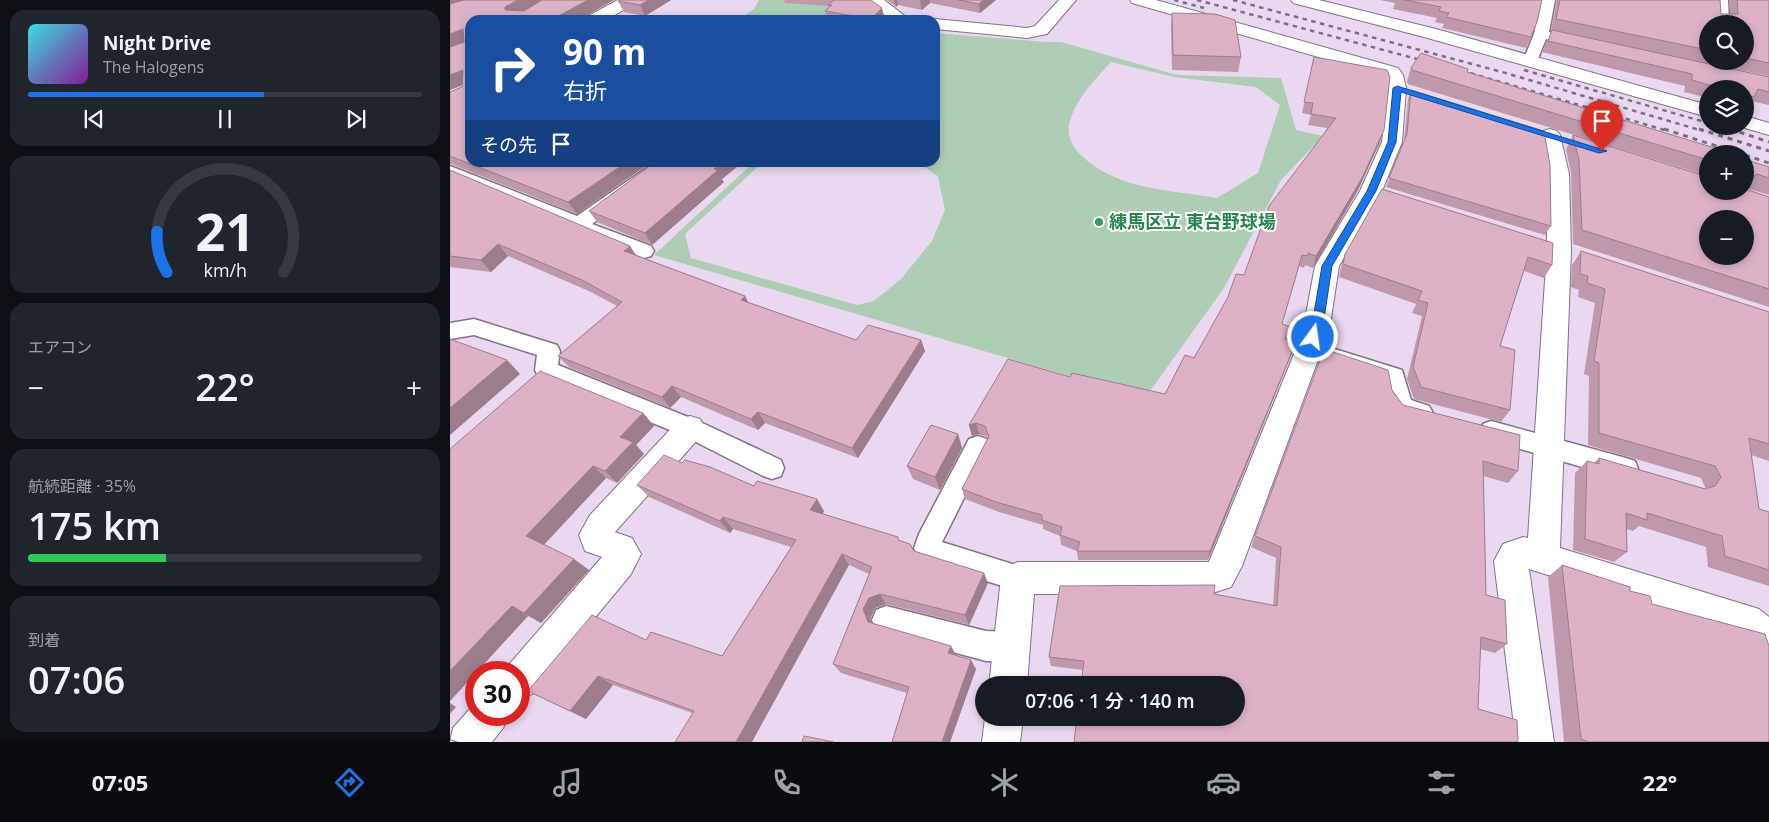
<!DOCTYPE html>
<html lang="ja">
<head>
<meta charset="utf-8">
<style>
	:root { --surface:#171b24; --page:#20242c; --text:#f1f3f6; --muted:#9ea1a6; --line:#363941; --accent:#1a73e8 }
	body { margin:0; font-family:"Open Sans","Noto Sans JP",sans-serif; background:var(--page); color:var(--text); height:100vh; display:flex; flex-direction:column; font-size:19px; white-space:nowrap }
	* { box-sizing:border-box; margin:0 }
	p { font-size:16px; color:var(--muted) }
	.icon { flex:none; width:28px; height:28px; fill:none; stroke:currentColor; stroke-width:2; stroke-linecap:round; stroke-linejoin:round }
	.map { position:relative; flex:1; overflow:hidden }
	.sheet { display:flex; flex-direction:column; gap:10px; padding:10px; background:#0d0f14; width:450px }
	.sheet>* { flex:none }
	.guide { position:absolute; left:15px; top:15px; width:475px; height:152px; border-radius:15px; box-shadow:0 2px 8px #0003; background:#1a4fa0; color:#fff; overflow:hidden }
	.tools { position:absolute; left:1249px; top:15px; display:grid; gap:10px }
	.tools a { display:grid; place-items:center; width:55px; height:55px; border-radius:50%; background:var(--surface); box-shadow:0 2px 8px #0003; font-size:25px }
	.speed { position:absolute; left:15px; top:661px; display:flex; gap:10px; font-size:25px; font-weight:700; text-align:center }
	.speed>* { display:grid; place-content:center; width:65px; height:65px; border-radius:50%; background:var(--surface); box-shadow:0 2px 8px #0003; line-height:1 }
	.speed .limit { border:8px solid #d22; background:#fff; color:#111 }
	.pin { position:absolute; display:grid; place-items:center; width:42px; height:42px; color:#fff; margin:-51px -21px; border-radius:50% 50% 50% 0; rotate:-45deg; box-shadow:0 0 5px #0007 }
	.pin .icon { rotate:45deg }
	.me { position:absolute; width:55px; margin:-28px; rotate:14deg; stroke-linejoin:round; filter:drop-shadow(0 0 4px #0008) }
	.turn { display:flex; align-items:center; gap:18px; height:105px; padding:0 15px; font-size:22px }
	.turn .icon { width:65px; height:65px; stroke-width:2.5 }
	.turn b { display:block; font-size:35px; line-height:42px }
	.then { display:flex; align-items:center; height:48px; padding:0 15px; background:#0003; gap:10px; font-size:19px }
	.big { font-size:38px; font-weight:600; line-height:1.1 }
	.sheet .widget { flex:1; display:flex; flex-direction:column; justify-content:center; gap:8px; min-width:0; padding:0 18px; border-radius:15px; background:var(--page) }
	.sheet .dial { align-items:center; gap:0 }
	.dial svg { height:130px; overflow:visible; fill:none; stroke:var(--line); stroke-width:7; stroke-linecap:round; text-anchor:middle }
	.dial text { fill:var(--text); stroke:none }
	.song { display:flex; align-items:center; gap:15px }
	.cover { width:60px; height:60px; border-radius:8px; background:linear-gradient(135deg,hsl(180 70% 55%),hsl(290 70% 35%)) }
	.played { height:5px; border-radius:2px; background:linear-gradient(90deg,var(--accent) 60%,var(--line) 60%) }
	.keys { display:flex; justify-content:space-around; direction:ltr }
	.heat { display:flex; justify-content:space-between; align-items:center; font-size:28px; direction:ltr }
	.charge { height:8px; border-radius:4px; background:linear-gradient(90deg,#34c759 35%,var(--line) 0) }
	.trip { position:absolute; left:525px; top:676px; width:270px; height:50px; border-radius:25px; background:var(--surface); box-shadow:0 2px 8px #0003; font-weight:600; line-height:50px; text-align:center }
	.dock { display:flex; height:80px; justify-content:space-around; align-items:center; background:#090b0e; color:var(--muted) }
	.dock .icon { width:35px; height:35px }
	.dock .active { color:var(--accent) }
	.dock b { font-size:22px; color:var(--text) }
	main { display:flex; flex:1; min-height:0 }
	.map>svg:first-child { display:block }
</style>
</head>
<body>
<main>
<section class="sheet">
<div class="widget">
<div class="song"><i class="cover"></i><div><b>Night Drive</b><p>The Halogens</p></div></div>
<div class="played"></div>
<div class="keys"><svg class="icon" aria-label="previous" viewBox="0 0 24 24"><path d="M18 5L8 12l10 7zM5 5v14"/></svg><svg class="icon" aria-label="pause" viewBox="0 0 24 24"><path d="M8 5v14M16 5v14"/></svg><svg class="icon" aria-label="next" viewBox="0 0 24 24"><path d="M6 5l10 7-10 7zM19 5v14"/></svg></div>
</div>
<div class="widget dial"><svg viewBox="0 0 100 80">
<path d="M14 69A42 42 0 1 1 86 69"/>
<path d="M14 69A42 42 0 0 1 8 44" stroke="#1a73e8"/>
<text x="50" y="56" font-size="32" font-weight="700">21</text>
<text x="50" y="72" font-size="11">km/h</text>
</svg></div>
<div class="widget"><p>エアコン</p>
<div class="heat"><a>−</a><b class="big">22°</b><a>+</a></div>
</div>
<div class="widget"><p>航続距離 · 35%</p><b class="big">175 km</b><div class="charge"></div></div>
<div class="widget"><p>到着</p><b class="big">07:06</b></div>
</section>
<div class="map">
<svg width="1319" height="742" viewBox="0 0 1319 742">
	<rect width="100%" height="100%" fill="#ead7f0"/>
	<g fill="#adceb5" fill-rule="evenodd">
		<polygon points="309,0 407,0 435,20 289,20 304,9"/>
		<path d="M485 33 596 42H611L727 75 831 78 846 130 873 136 831 180 774 288 695 398 204 255 303 163H312L235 234 241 258 407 305 424 301 451 279 482 241 495 210 488 177 470 163 485 162ZM661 62 724 77 806 87 830 105 808 173 767 198C721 190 666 190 631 155 623 147 617 137 619 125 624 100 645 80 661 62Z"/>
	</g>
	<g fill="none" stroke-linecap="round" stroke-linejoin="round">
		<defs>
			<g id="lane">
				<polygon points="1091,0 1105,0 1099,32 1133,40 1135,43 1133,46 1128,47 1096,39 1087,61 1085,64 1075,64 1073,61 1084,34"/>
				<polygon points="1264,0 1278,0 1279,24 1265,24"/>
				<polygon points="205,162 225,162 142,224 201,246 204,251 201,256 194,258 134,234 132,229 122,228 0,177 0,166 127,216"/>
				<polygon points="24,319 107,345 110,351 108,365 248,421 331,460 334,468 331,476 322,479 313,476 232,435 88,376 85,370 87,355 84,354 24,335 0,339 0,323"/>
				<polygon points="859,341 952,370 961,400 979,406 983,413 979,420 971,423 943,413 934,382 851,355 848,349 851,343"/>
				<polygon points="1041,421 1176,458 1185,461 1188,469 1185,477 1176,480 1033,438 1029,431 1033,424"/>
				<polygon points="528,436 537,439 540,446 492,542 578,569 582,578 578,587 568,591 470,560 464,548 469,534 519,439"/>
				<polygon points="436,606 536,631 563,632 573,637 578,647 573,657 563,662 536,661 436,634 426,630 422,620 426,610"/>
			</g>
			<g id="street">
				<polygon points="168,0 188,0 186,3 156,20 136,20 138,16"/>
				<polygon points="415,0 434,0 460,20 441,20"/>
				<polygon points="609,0 626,0 597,34 577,38 485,29 485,20 481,20 485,19 577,28 585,26"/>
				<polygon points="680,0 706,0 948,68 953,75 956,88 952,142 932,191 889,266 880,325 872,349 792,566 781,587 760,594 584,594 577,685 539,685 551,578 556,567 568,562 759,562 846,349 854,325 865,266 910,191 932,142 938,88 934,76 682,3"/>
				<polygon points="841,0 869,0 986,29 1258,105 1258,117 974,37 843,3"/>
				<polygon points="1295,116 1319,123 1319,135 1288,126 1295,126"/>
				<polygon points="1100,129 1107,131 1110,135 1119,174 1121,250 1110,548 1309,609 1319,617 1319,678 1306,673 1297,645 1287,635 1079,569 1104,742 1066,742 1044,561 1053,544 1073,537 1078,538 1097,250 1097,174 1090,135 1093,131"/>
				<polygon points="240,416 250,419 255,428 250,437 165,532 182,538 191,554 181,574 82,694 69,699 69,672 54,672 56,668 152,557 135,551 129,535 140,515 230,419"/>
				<polygon points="26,702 26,715 59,715 53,728 42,742 0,742 3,728"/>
				<polygon points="535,718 573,718 570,742 532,742"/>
			</g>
		</defs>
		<use href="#lane" stroke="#827187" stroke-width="3"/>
		<use href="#street" stroke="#827187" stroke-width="2"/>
		<use href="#lane" fill="#fff" fill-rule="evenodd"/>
		<use href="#street" fill="#fff" fill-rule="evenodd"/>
		<g stroke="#7c6f7f" stroke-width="2.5" stroke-dasharray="4.5 4.5" stroke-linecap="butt">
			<polyline points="724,0 754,8"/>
			<polyline points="747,0 982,63"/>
			<polyline points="783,0 1052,72 1253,131"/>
			<polyline points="1003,68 1218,131"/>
			<polyline points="1074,70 1258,123"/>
			<polyline points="1270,126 1284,131"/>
		</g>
		<g stroke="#7c6f7f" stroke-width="3" stroke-dasharray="5 5" stroke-linecap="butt">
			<polyline points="1214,129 1291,154"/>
			<polyline points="1249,129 1319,151"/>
			<polyline points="1280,129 1319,142"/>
			<polyline points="1295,155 1319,163"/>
		</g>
	</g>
	<g fill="#be99ab" fill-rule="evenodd">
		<polygon points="0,0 13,0 5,3 14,0 164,0 128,20 20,20 20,162 201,162 127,214 1,164 0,165 0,92 12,87 12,85 0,90"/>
		<polygon points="221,0 195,16 174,12 168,1"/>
		<polygon points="334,0 421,0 434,17 432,20 378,20 375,11 379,8 379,6 335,3"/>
		<polygon points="437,0 546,0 530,13 480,3 472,10 448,5 446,7"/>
		<polygon points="930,0 1092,0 1081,37 1076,48 992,28 994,24 985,22 987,18 943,9 945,3"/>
		<path d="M1107 0H1270L1271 14H1280L1279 0H1319V76L1241 60 1319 77V105L1301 101 1295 109V89H1258V98L1234 92 1235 86 1092 52 1102 31H1101ZM1258 24H1295V61H1258Z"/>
		<polygon points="722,13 791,57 788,72 722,70 721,27"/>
		<polygon points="864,57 930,142 908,190 863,268 855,265 854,268 849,266 832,324 837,339 846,342 842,353 758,560 628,560 627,551 611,545 610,536 593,529 593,525 549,512 515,499 512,489 538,438 538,437 529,434 522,436 519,425 620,377 715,394 744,358 794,275 877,128 858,125 861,115 852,113"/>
		<polygon points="961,68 1017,72 1258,154 1258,176 958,84 957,81"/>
		<polygon points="961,90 1101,226 1095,235 936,187 954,141 958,99"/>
		<polygon points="1123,135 1319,197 1319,307 1123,244 1121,174 1116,149"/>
		<polygon points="1295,157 1297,160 1319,167 1319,195 1295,188"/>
		<polygon points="205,162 293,162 272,179 274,182 202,245 147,222 139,211"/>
		<polygon points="0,170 187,256 295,296 298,302 406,340 471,340 475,351 408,458 315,423 308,430 231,397 220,408 119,367 108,356 167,306 141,292 58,256 41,272 0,267"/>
		<polygon points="932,189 1102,265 1094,278 1074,271 1050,346 1060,410 1051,422 964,399 957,379 972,316 962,313 966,304 889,277 891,267 895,254"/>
		<polygon points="1131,251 1319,312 1319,461 1301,455 1309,509 1319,512 1319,586 1258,567 1256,547 1189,526 1183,531 1176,529 1177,552 1164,562 1123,550 1125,473 1137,461 1144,463 1149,458 1256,489 1251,478 1138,445 1139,376 1134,374 1145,303 1128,297 1129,290 1121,287 1122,265"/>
		<polygon points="942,390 953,405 1068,471 1058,483 1033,476 1036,595 1057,644 1045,653 1030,649 633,670 601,666 599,657 764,594 823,606 826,558 801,547 805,536"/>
		<polygon points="193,413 204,426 186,445 194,454 167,483 156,478 94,544 139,570 91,623 78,616 0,701 0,449"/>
		<polygon points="508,434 512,448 490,490 463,479 457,466"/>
		<polygon points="232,463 304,486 374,511 373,514 450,541 464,551 538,583 519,625 436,604 425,608 420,619 422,623 506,655 526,669 500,742 442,742 457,693 391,673 383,664 419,574 399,565 242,713 163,685 136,719 78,691 196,640 272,656 341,547 283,529 280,533 199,497 187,485"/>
		<polygon points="1112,565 1180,591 1202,604 1319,742 1114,742 1098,577"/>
	</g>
	<g fill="#9b7d8b">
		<polygon points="0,0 13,0 0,4"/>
		<polygon points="68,0 92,0 62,20 55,10 55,7"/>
		<polygon points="138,0 164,0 128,20 101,20"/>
		<polygon points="199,0 221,0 195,16 190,5"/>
		<polygon points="444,0 447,0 448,5 446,7"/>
		<polygon points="471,0 480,0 480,3 472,10 470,1"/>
		<polygon points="534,0 546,0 530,13 529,4"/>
		<polygon points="432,8 434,17 432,20 421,20 421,19"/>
		<polygon points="13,29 20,39 0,48 0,34"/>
		<polygon points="13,70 20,82 0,90 0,75"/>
		<polygon points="934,130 930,142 908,190 863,268 866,256"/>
		<polygon points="177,162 201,162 127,214 118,202"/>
		<polygon points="273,162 293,162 272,179 274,182 202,245 195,233 264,169"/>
		<polygon points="1307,174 1295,188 1304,176"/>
		<polygon points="48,244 58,256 41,272 31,260"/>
		<polygon points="180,246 188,258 174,251"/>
		<polygon points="295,296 301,308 291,300"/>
		<polygon points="471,340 475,351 408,458 402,448"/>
		<polygon points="846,342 842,353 758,560 760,551"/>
		<polygon points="57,360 70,374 0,435 0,408"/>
		<polygon points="222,386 231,397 220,408 212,397"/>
		<polygon points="308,412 315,423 308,430 301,419"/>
		<polygon points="193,413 204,426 186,445 194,454 167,483 155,471 170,437"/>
		<polygon points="526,423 529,434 522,436 519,425"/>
		<polygon points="508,434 512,448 490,490 485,477"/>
		<polygon points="143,466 156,478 92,547 76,536"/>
		<polygon points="367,499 374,511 368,522 360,510"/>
		<polygon points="273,517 283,529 280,533 270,521"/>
		<polygon points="392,554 399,565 302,742 286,742"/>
		<polygon points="124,559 139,570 91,623 74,613"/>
		<polygon points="534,573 538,583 519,625 515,615"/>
		<polygon points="430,594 436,604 425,608 420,619 425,632 418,622 413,609 419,598"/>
		<polygon points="62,606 78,616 0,701 0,671"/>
		<polygon points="501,646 506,655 498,653"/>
		<polygon points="521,660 526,669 500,742 492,742"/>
		<polygon points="148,676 163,685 136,719 120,711"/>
		<polygon points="0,703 6,707 0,714"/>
		<polygon points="0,739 9,742 4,742 0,740"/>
	</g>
	<g fill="#ddb2c7" stroke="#9b7d8b" fill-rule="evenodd">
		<polygon points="14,0 68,0 55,7 55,10 74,11 92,0 138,0 101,20 20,20 20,162 177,162 118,202 0,156 0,92 12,87 13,70 0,75 0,47 14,42 13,29 0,34 0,4"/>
		<polygon points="170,0 199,0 190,5 168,1"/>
		<polygon points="384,0 421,0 432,8 421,19 375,11 382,5 378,5"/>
		<polygon points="509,0 534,0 529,4"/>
		<polygon points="955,0 1092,0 1087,22 1081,37 996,17 999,13 989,11 991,7"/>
		<polygon points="1110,0 1270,0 1271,14 1288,14 1287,0 1319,0 1319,63 1295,58 1295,24 1258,24 1258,50 1106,19"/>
		<polygon points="722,13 765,14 785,20 791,57 723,55"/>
		<polygon points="1102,30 1319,77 1319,92 1308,89 1304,97 1295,95 1295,89 1272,89 1242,80 1242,74 1098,41"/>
		<polygon points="971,53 1018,69 1017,72 1284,154 1258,154 1258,160 962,70 961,68"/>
		<polygon points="864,57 937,70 940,77 934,130 912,178 866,256 858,253 858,256 852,255 832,324 840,327 835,339 846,342 760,551 627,551 630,542 610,535 612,527 592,520 592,515 546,502 512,489 539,436 535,426 526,423 519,425 558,359 620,377 622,373 715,394 735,355 744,358 778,297 786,274 794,275 819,206 886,118 861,114 863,103 854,102"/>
		<polygon points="961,90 1094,131 1100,165 1101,226 939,178 957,134"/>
		<path d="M1123 135 1258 177V191H1295V189L1319 197V289L1132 230 1129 160ZM1258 219H1295V256H1258Z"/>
		<polygon points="1295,157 1298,158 1297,160 1319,167 1319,178 1307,174 1304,176 1295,176"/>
		<polygon points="205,162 273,162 264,169 268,170 195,233 139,211"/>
		<polygon points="0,170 180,246 174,251 295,296 291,300 406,340 418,325 471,340 402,448 308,412 301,419 222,386 212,397 108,356 172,302 132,280 48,244 31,260 0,256"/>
		<polygon points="932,189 1103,243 1102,265 1078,257 1050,346 1065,350 1060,410 971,387 963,367 978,303 968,300 972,291 893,264 895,254"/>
		<polygon points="1131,251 1319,312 1319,444 1299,438 1309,509 1319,512 1319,570 1275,556 1272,536 1197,513 1197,520 1176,513 1177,552 1135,539 1137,461 1149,464 1149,458 1255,489 1265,486 1271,477 1265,466 1149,433 1149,363 1144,361 1155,289 1137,283 1138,276 1130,274"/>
		<polygon points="0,339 57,360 0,408"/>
		<polygon points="874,349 938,370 942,390 953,405 1070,435 1068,471 1033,461 1036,595 1055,600 1057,644 1031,637 1028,709 1067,720 1068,742 624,742 627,718 786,718 786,685 631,685 634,661 599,657 610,586 765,585 764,594 827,606 831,547 805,536"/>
		<polygon points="90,371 193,413 170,437 183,442 155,471 143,466 76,536 124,559 74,613 62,606 0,671 0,449"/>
		<polygon points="481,425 508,434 485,477 457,466"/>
		<polygon points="214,455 232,463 235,460 260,467 304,486 307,481 367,499 360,510 448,537 448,540 460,544 464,551 534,573 515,615 430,594 419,598 413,609 418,622 501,646 498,653 521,660 492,742 442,742 459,687 383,664 422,567 392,554 286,742 225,742 244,711 148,676 120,711 78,691 142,615 196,640 201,632 272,656 346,540 273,517 270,521 187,485"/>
		<polygon points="1112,565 1180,587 1180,591 1200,596 1202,604 1315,634 1319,646 1319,742 1139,742 1131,739"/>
		<polygon points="354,736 384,742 352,742"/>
	</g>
	<polygon fill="#1a73e8" stroke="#114b97" points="947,86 1157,151 1149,153 951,92 946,142 926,191 882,266 873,325 867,340 859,340 858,337 862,325 872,266 917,191 938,142 943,88"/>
	<circle fill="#2e9e5b" stroke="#fff" stroke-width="2" cx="649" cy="222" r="5"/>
	<g text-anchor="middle" stroke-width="4" stroke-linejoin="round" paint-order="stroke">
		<g font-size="18" font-weight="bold" fill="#27864d" stroke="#fff" text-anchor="start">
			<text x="659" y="228">練馬区立 東台野球場</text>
		</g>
	</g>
</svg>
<div class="tools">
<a><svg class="icon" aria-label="search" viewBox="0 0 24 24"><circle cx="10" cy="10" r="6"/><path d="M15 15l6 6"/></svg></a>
<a><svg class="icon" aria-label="layers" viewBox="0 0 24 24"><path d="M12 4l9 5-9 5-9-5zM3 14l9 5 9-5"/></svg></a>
<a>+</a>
<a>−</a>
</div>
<div class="speed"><div class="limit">30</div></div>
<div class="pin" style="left:1152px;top:151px;background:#d93025"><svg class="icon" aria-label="arrive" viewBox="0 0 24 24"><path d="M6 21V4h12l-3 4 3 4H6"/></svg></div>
<svg class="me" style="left:863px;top:337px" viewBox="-20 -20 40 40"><circle r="17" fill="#1a73e8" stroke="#fff" stroke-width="3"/><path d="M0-11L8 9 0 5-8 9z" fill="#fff"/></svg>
<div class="trip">07:06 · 1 分 · 140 m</div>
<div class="guide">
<div class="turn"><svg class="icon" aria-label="right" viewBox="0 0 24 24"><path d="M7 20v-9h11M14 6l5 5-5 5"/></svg><div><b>90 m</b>右折</div></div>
<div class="then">その先<svg class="icon" aria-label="arrive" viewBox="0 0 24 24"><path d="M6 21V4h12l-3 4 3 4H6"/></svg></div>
</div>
</div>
</main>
<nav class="dock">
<b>07:05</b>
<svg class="icon active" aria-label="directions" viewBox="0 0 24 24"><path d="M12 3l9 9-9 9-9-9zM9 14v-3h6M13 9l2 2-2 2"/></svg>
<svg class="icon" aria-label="music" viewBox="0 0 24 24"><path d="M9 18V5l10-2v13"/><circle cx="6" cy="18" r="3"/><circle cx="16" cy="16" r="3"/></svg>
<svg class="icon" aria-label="phone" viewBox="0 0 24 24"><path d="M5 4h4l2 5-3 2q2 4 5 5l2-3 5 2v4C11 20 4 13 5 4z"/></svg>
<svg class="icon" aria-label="climate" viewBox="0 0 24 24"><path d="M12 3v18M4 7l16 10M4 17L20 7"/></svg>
<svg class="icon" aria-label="car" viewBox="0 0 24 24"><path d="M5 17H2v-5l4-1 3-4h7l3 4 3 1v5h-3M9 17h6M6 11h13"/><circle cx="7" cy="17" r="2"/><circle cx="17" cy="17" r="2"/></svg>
<svg class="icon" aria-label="filters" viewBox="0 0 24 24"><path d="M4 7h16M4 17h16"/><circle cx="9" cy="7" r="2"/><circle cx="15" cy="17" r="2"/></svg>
<b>22°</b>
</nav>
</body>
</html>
